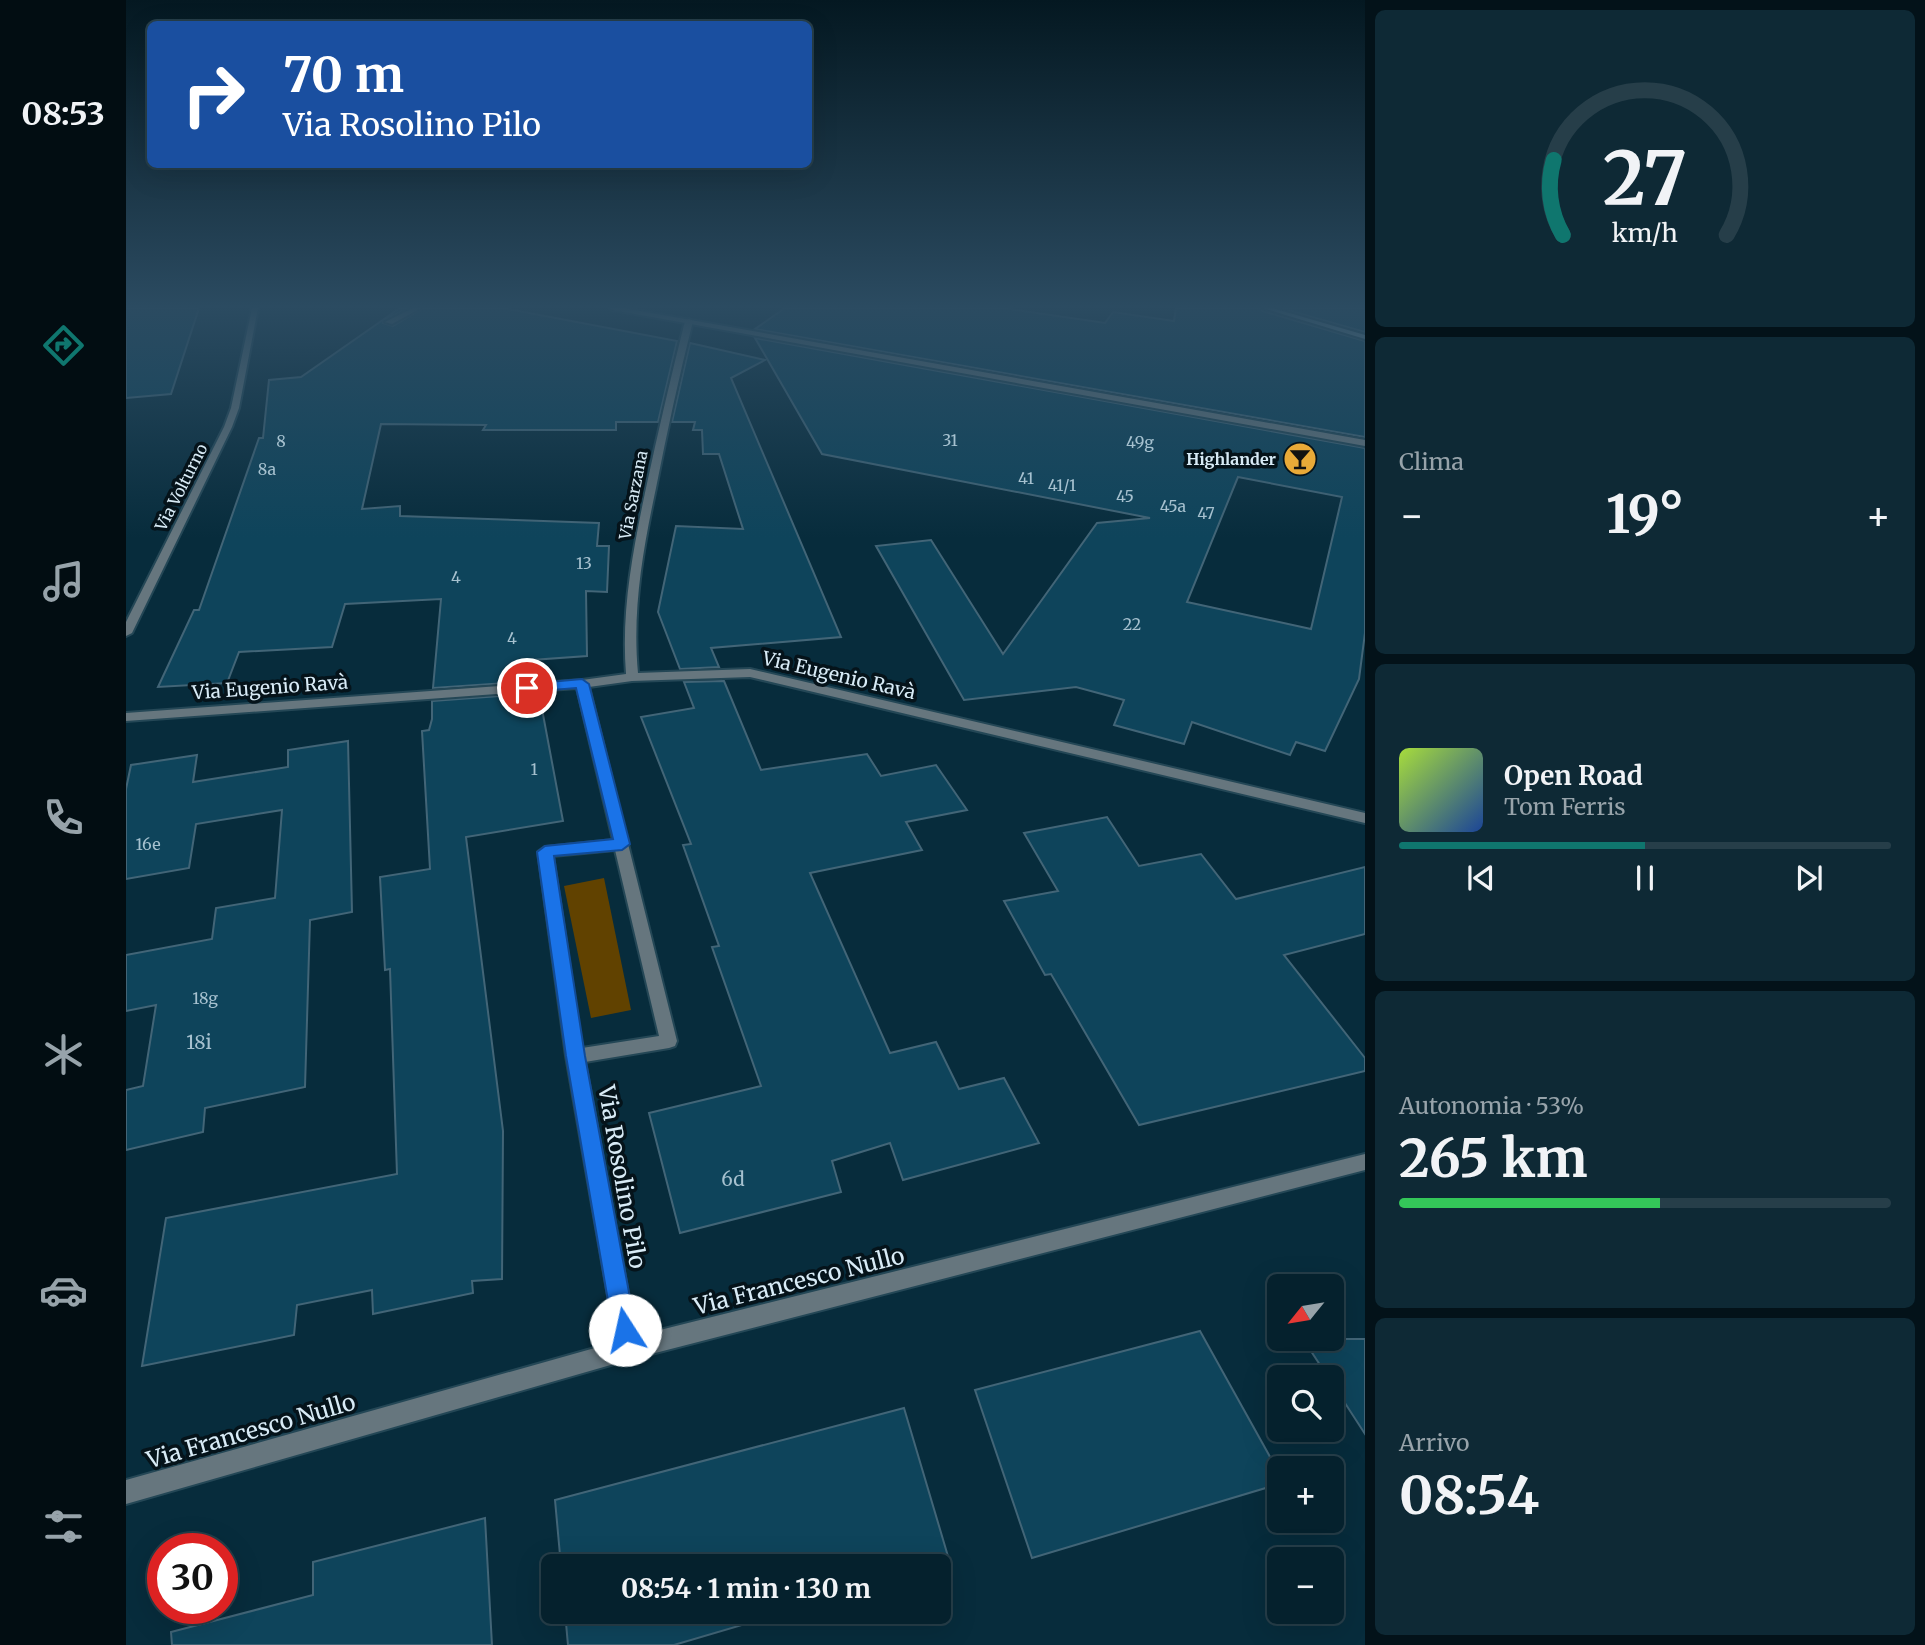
<!DOCTYPE html>
<html lang="it">
<head>
<meta charset="utf-8">
<style>
	:root { --surface:#05212d; --page:#0e2935; --text:#f1f3f6; --muted:#97a3aa; --line:#263e49; --accent:#0f766e }
	body { margin:0; font-family:Merriweather,serif; background:var(--page); color:var(--text); height:100vh; display:flex; flex-direction:column; font-size:26px; white-space:nowrap }
	* { box-sizing:border-box; margin:0 }
	p { font-size:23px; color:var(--muted) }
	.icon { flex:none; width:38px; height:38px; fill:none; stroke:currentColor; stroke-width:2; stroke-linecap:round; stroke-linejoin:round }
	.map { position:relative; flex:1; overflow:hidden }
	.side { display:flex; flex-direction:column; gap:10px; padding:10px; background:#031219; width:560px }
	.side>* { flex:none }
	.guide { position:absolute; left:21px; top:21px; width:665px; height:147px; border-radius:10px; box-shadow:0 7px 28px #0002,0 0 0 2px var(--line); background:#1a4fa0; color:#fff; overflow:hidden }
	.needle { width:46px; rotate:240deg }
	.buttons { position:absolute; left:1141px; top:1274px; display:grid; gap:14px }
	.buttons a { display:grid; place-items:center; width:77px; height:77px; border-radius:10px; background:var(--surface); box-shadow:0 7px 28px #0002,0 0 0 2px var(--line); font-size:35px }
	.speed { position:absolute; left:21px; top:1533px; display:flex; gap:14px; font-size:35px; font-weight:700; text-align:center }
	.speed>* { display:grid; place-content:center; width:91px; height:91px; border-radius:50%; background:var(--surface); box-shadow:0 7px 28px #0002,0 0 0 2px var(--line); line-height:1 }
	.speed .limit { border:10px solid #d22; background:#fff; color:#111 }
	.pin { position:absolute; display:grid; place-items:center; width:60px; height:60px; color:#fff; margin:-30px; border:4px solid #fff; border-radius:50%; box-shadow:0 2px 7px #0007 }
	.me { position:absolute; width:77px; margin:-38px; rotate:350deg; stroke-linejoin:round; filter:drop-shadow(0 0 5px #0008) }
	.turn { display:flex; align-items:center; gap:24px; height:147px; padding:0 21px; font-size:32px }
	.turn .icon { width:91px; height:91px; stroke-width:2.5 }
	.turn b { display:block; font-size:49px; line-height:60px }
	.big { font-size:52px; font-weight:700; line-height:1.1 }
	.side .tile { flex:1; display:flex; flex-direction:column; justify-content:center; gap:10px; min-width:0; padding:0 24px; border-radius:10px; background:var(--page) }
	.side .dial { align-items:center; gap:0 }
	.dial svg { height:182px; overflow:visible; fill:none; stroke:var(--line); stroke-width:7; stroke-linecap:round; text-anchor:middle }
	.dial text { fill:var(--text); stroke:none }
	.song { display:flex; align-items:center; gap:21px }
	.cover { width:84px; height:84px; border-radius:10px; background:linear-gradient(135deg,hsl(80 70% 55%),hsl(220 70% 35%)) }
	.played { height:7px; border-radius:4px; background:linear-gradient(90deg,var(--accent) 50%,var(--line) 50%) }
	.keys { display:flex; justify-content:space-around; direction:ltr }
	.heat { display:flex; justify-content:space-between; align-items:center; font-size:38px; direction:ltr }
	.charge { height:10px; border-radius:5px; background:linear-gradient(90deg,#34c759 53%,var(--line) 0) }
	.trip { position:absolute; left:415px; top:1554px; width:410px; height:70px; border-radius:10px; background:var(--surface); box-shadow:0 7px 28px #0002,0 0 0 2px var(--line); font-weight:700; line-height:70px; text-align:center }
	main { display:flex; flex:1; min-height:0 }
	.menu { display:flex; flex-direction:column; width:126px; justify-content:space-around; align-items:center; background:#020d12; color:var(--muted) }
	.menu .icon { width:49px; height:49px }
	.menu .selected { color:var(--accent) }
	.menu b { font-size:32px; color:var(--text) }
	.map>svg:first-child { display:block }
</style>
</head>
<body>
<main>
<nav class="menu">
<b>08:53</b>
<svg class="icon selected" aria-label="directions" viewBox="0 0 24 24"><path d="M12 3l9 9-9 9-9-9zM9 14v-3h6M13 9l2 2-2 2"/></svg>
<svg class="icon" aria-label="music" viewBox="0 0 24 24"><path d="M9 18V5l10-2v13"/><circle cx="6" cy="18" r="3"/><circle cx="16" cy="16" r="3"/></svg>
<svg class="icon" aria-label="phone" viewBox="0 0 24 24"><path d="M5 4h4l2 5-3 2q2 4 5 5l2-3 5 2v4C11 20 4 13 5 4z"/></svg>
<svg class="icon" aria-label="climate" viewBox="0 0 24 24"><path d="M12 3v18M4 7l16 10M4 17L20 7"/></svg>
<svg class="icon" aria-label="car" viewBox="0 0 24 24"><path d="M5 17H2v-5l4-1 3-4h7l3 4 3 1v5h-3M9 17h6M6 11h13"/><circle cx="7" cy="17" r="2"/><circle cx="17" cy="17" r="2"/></svg>
<svg class="icon" aria-label="filters" viewBox="0 0 24 24"><path d="M4 7h16M4 17h16"/><circle cx="9" cy="7" r="2"/><circle cx="15" cy="17" r="2"/></svg>
</nav>
<div class="map">
<svg width="1239" height="1645" viewBox="0 0 1239 1645">
	<rect width="100%" height="100%" fill="#072c3c"/>
	<polygon fill="#614200" points="478,878 505,1010 465,1018 438,886"/>
	<g fill="#0e445b" stroke="#426577" stroke-width="2" fill-rule="evenodd">
		<polygon points="0,308 73,308 45,394 0,398"/>
		<polygon points="274,308 282,308 258,320 257,323 267,326 297,308 377,308 551,341 532,422 490,422 490,430 357,430 360,425 255,424 236,509 274,506 274,516 473,523 471,546 483,546 481,592 460,591 461,656 406,660 410,681 307,688 315,599 219,604 206,647 113,652 101,683 32,687 68,610 73,610 133,438 137,438 143,380 175,377"/>
		<polygon points="659,308 876,308 979,323 987,312 1048,321 1050,308 1134,308 1136,311 1239,341 1239,437 629,329"/>
		<polygon points="1154,308 1239,308 1239,332"/>
		<path d="M629 338 1239 448V633L1233 679 1199 751 1170 742 1164 755 1066 722 1058 744 988 725 998 700 950 687 838 700 750 546 805 540 877 654 971 523 1024 518 696 454ZM1112 477 1216 497 1185 629 1061 602Z"/>
		<polygon points="564,343 639,360 605,378 715,637 585,648 593,667 554,669 532,612 550,526 617,529 593,454 577,454 576,430 567,430 569,422 546,422"/>
		<polygon points="598,681 635,770 741,754 755,776 810,765 841,810 780,822 796,850 684,873 764,1053 810,1042 833,1089 878,1078 913,1143 777,1180 764,1143 706,1161 715,1192 554,1233 523,1113 635,1086 586,947 593,946 557,845 565,844 515,717 568,708 558,682"/>
		<polygon points="413,693 437,821 340,837 377,1131 376,1279 346,1281 347,1293 247,1314 246,1290 171,1305 168,1335 16,1366 40,1218 271,1174 264,969 259,970 254,877 304,869 296,731 303,730 306,719 306,701"/>
		<polygon points="222,741 226,912 184,920 179,1087 79,1108 77,1132 0,1150 0,1090 17,1086 30,1005 0,1011 0,955 86,939 90,908 149,898 156,810 70,824 63,868 0,879 0,789 5,765 71,755 67,782 162,767 162,750"/>
		<polygon points="981,817 1013,866 1075,854 1110,899 1239,867 1239,934 1158,955 1239,1058 1239,1071 1013,1125 925,974 919,975 878,901 932,891 898,833"/>
		<polygon points="1074,1331 1153,1473 1153,1484 906,1558 849,1390"/>
		<polygon points="1177,1339 1239,1339 1239,1434 1206,1383 1206,1377 1202,1377"/>
		<polygon points="778,1408 824,1563 812,1567 435,1566 429,1500"/>
		<polygon points="359,1518 366,1645 46,1645 45,1632 187,1595 187,1562"/>
		<polygon points="439,1612 660,1612 548,1645 442,1645"/>
	</g>
	<g fill="none" stroke-linecap="round" stroke-linejoin="round">
		<defs>
			<g id="minor">
				<polygon points="287,308 295,308 266,324 259,322"/>
				<path d="M563 319 567 321C553 376 541 432 530 488 517 549 506 610 512 673L624 669 1239 813V823L624 677 506 681 463 687 551 1041 549 1046 543 1048 459 1062 510 1336 1239 1154V1170L502 1360 0 1504V1480L490 1342 440 1056 412 852 419 847 487 840 451 688 0 721V713L456 680 500 674C495 611 507 550 520 488 532 432 545 376 559 321ZM489 850 533 1036 456 1048 427 856Z"/>
			</g>
			<g id="tertiary">
				<polygon points="126,308 132,308 113,408 106,427 6,633 0,636 0,622 98,427 105,408"/>
				<polygon points="484,308 497,308 1239,440 1239,446 487,310"/>
			</g>
			<polygon id="secondary" points="1137,308 1146,308 1239,335 1239,339"/>
		</defs>
		<use href="#minor" stroke="#244756" stroke-width="4"/>
		<use href="#tertiary" stroke="#244756" stroke-width="4"/>
		<use href="#secondary" stroke="#244756" stroke-width="4"/>
		<use href="#minor" fill="#66767e" fill-rule="evenodd"/>
		<use href="#tertiary" fill="#66767e" fill-rule="evenodd"/>
		<use href="#secondary" fill="#89a2af" fill-rule="evenodd"/>
	</g>
	<linearGradient id="sky" x2="0" y2="1"><stop stop-color="#041821"/><stop offset="0.57" stop-color="#2b4b61"/><stop offset="1" stop-color="#2b4b61" stop-opacity="0"/></linearGradient>
	<rect width="1239" height="538" fill="url(#sky)"/>
	<polygon fill="#1a73e8" stroke="#114b97" stroke-width="2" points="456,679 463,684 504,844 496,850 428,856 459,1056 510,1330 507,1338 499,1342 490,1338 487,1330 440,1056 411,852 419,846 487,839 450,688 401,692 394,688 401,684"/>
	<defs>
		<symbol id="bar-disc" viewBox="-11 -11 22 22"><circle r="9.5" fill="#e9aa38" stroke="#05131a"/><path d="M-6-5H6L.8 .8V4.5H3.5V6h-7V4.5H-.8V.8Z" fill="#111"/></symbol>
	</defs>
	<g fill-rule="evenodd">
		<use href="#bar-disc" x="1155" y="440" width="38" height="38"/>
	</g>
	<g text-anchor="middle" stroke-width="7" stroke-linejoin="round" paint-order="stroke">
		<g font-size="16" fill="#a6c1cf">
			<text x="824" y="446">31</text>
			<text x="155" y="447">8</text>
			<text x="1014" y="448">49g</text>
			<text x="141" y="475">8a</text>
			<text x="900" y="484">41</text>
			<text x="936" y="491">41/1</text>
			<text x="999" y="502">45</text>
			<text x="1047" y="512">45a</text>
			<text x="1080" y="519">47</text>
			<text x="458" y="569">13</text>
			<text x="330" y="583">4</text>
			<text x="1006" y="630">22</text>
			<text x="386" y="644">4</text>
			<text x="408" y="775">1</text>
			<text x="22" y="850">16e</text>
			<text x="79" y="1004">18g</text>
		</g>
		<g font-size="16" font-weight="bold" fill="#d8ebf6" stroke="#05131a" text-anchor="end">
			<text x="1150" y="465">Highlander</text>
		</g>
		<g font-size="16" fill="#d8ebf6" stroke="#05131a">
			<text transform="translate(55 487) rotate(-63)" y="6">Via Volturno</text>
			<text transform="translate(507 495) rotate(-79)" y="6">Via Sarzana</text>
		</g>
		<g font-size="19" fill="#d8ebf6" stroke="#05131a">
			<text transform="translate(713 675) rotate(13)" y="7">Via Eugenio Ravà</text>
			<text transform="translate(144 687) rotate(-4)" y="7">Via Eugenio Ravà</text>
		</g>
		<g font-size="19" fill="#a6c1cf">
			<text x="73" y="1049">18i</text>
			<text x="607" y="1186">6d</text>
		</g>
		<g font-size="23" fill="#d8ebf6" stroke="#05131a">
			<text transform="translate(496 1177) rotate(80)" y="8">Via Rosolino Pilo</text>
			<text transform="translate(673 1281) rotate(-14)" y="8">Via Francesco Nullo</text>
			<text transform="translate(125 1431) rotate(-16)" y="8">Via Francesco Nullo</text>
		</g>
	</g>
</svg>
<div class="buttons">
<a><svg class="needle" viewBox="-14 -14 28 28"><path d="M0-13l5 13h-10z" fill="#e53935"/><path d="M0 13l5-13h-10z" fill="#97a3aa"/></svg></a>
<a><svg class="icon" aria-label="search" viewBox="0 0 24 24"><circle cx="10" cy="10" r="6"/><path d="M15 15l6 6"/></svg></a>
<a>+</a>
<a>−</a>
</div>
<div class="speed"><div class="limit">30</div></div>
<div class="pin" style="left:401px;top:688px;background:#d93025"><svg class="icon" aria-label="arrive" viewBox="0 0 24 24"><path d="M6 21V4h12l-3 4 3 4H6"/></svg></div>
<svg class="me" style="left:499px;top:1330px" viewBox="-20 -20 40 40"><circle r="19" fill="#fff"/><path d="M0-13L10 11 0 6-10 11z" fill="#1a73e8"/></svg>
<div class="trip">08:54 · 1 min · 130 m</div>
<div class="guide">
<div class="turn"><svg class="icon" aria-label="right" viewBox="0 0 24 24"><path d="M7 20v-9h11M14 6l5 5-5 5"/></svg><div><b>70 m</b>Via Rosolino Pilo</div></div>
</div>
</div>
<section class="side">
<div class="tile dial"><svg viewBox="0 0 100 80">
<path d="M14 69A42 42 0 1 1 86 69"/>
<path d="M14 69A42 42 0 0 1 10 36" stroke="#0f766e"/>
<text x="50" y="56" font-size="32" font-weight="700">27</text>
<text x="50" y="72" font-size="11">km/h</text>
</svg></div>
<div class="tile"><p>Clima</p>
<div class="heat"><a>−</a><b class="big">19°</b><a>+</a></div>
</div>
<div class="tile">
<div class="song"><i class="cover"></i><div><b>Open Road</b><p>Tom Ferris</p></div></div>
<div class="played"></div>
<div class="keys"><svg class="icon" aria-label="previous" viewBox="0 0 24 24"><path d="M18 5L8 12l10 7zM5 5v14"/></svg><svg class="icon" aria-label="pause" viewBox="0 0 24 24"><path d="M8 5v14M16 5v14"/></svg><svg class="icon" aria-label="next" viewBox="0 0 24 24"><path d="M6 5l10 7-10 7zM19 5v14"/></svg></div>
</div>
<div class="tile"><p>Autonomia · 53%</p><b class="big">265 km</b><div class="charge"></div></div>
<div class="tile"><p>Arrivo</p><b class="big">08:54</b></div>
</section>
</main>
</body>
</html>
